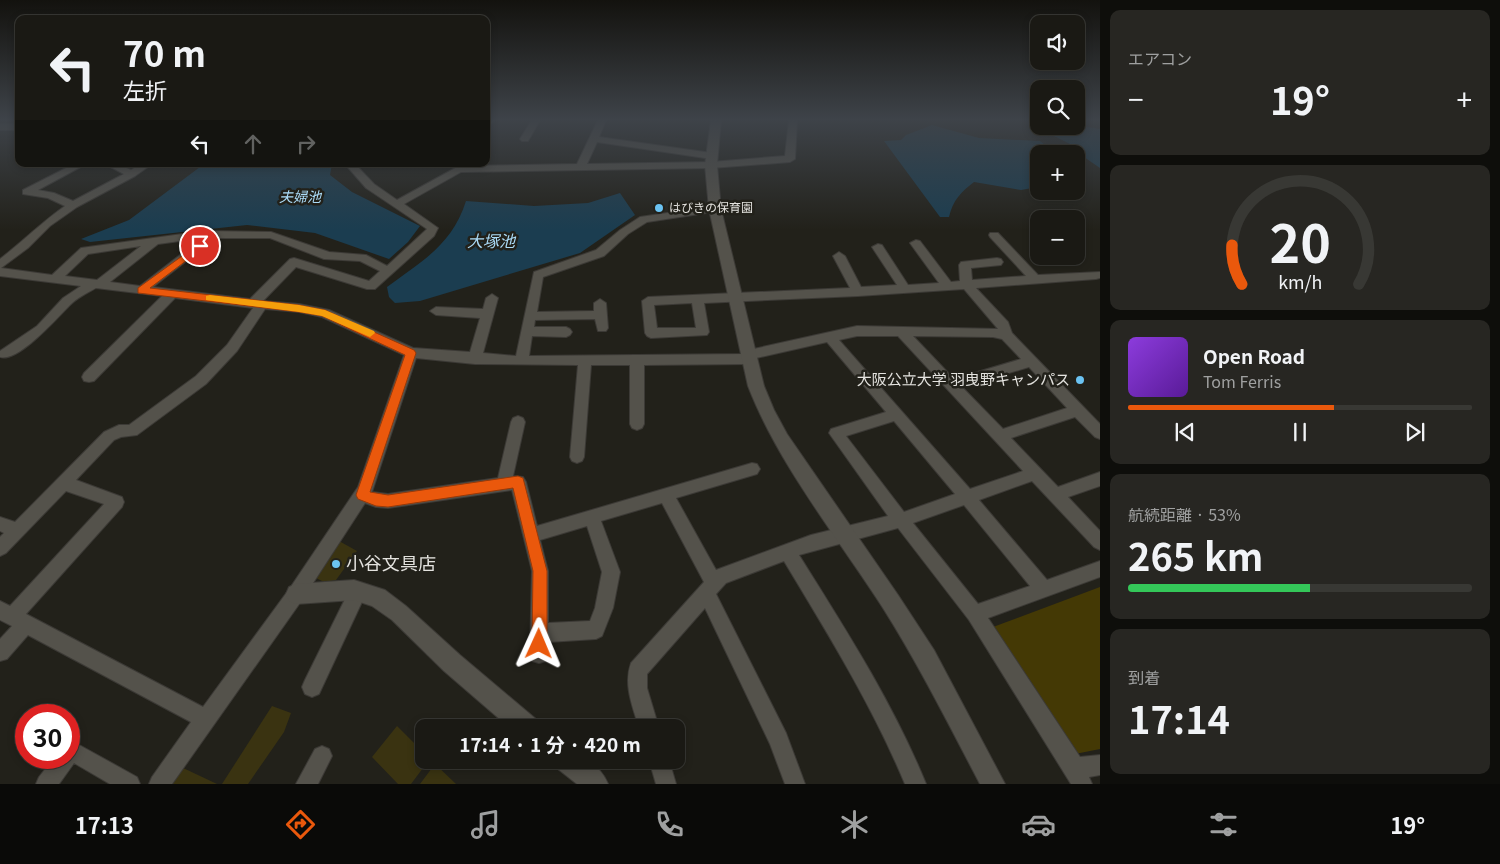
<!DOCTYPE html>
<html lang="ja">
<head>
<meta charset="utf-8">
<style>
	:root { --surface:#1a1914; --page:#272622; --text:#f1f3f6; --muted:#9fa0a0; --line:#383834; --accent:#ea580c }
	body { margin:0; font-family:Georgia,"Noto Sans JP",serif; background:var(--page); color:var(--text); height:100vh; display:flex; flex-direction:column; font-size:19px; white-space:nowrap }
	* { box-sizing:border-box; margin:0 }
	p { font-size:16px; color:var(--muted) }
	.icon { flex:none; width:28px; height:28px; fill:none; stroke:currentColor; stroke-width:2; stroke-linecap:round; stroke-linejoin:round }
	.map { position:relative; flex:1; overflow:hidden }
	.details { display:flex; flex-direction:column; gap:10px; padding:10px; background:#0e0e0b; width:400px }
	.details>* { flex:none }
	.banner { position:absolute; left:15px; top:15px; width:475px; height:152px; border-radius:10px; box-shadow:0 2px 8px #0003,0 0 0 1px var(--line); background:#1a1914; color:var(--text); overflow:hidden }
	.controls { position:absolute; left:1030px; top:15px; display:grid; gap:10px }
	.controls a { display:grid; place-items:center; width:55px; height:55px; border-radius:10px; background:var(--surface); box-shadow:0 2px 8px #0003,0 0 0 1px var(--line); font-size:25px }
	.speed { position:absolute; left:15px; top:704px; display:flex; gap:10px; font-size:25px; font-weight:700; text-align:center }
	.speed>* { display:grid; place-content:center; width:65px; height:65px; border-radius:50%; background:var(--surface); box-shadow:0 2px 8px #0003,0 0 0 1px var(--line); line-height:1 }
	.speed .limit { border:8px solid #d22; background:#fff; color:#111 }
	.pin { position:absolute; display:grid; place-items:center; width:42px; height:42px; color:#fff; margin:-21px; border:2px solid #fff; border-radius:50%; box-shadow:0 1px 5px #0007 }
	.me { position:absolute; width:55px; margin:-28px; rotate:1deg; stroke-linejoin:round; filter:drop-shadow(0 0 4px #0008) }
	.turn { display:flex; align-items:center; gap:18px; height:105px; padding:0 25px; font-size:22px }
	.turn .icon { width:65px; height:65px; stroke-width:2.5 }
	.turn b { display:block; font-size:35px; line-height:42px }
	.lanes { display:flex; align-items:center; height:48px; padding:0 25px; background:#0003; justify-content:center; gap:25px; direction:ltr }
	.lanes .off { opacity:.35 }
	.big { font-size:38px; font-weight:700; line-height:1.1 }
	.details .widget { flex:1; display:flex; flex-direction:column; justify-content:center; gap:8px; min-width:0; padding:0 18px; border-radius:10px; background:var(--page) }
	.details .dial { align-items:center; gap:0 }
	.dial svg { height:130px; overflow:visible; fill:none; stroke:var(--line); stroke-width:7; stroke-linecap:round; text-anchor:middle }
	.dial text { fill:var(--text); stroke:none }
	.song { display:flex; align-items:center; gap:15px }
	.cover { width:60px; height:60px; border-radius:8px; background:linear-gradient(135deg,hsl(270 70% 55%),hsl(270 70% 35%)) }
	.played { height:5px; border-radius:2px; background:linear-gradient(90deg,var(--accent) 60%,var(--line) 60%) }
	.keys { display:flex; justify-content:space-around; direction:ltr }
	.heat { display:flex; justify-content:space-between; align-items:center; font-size:28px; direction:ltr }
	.charge { height:8px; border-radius:4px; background:linear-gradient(90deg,#34c759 53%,var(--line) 0) }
	.trip { position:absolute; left:415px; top:719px; width:270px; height:50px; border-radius:10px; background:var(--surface); box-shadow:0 2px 8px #0003,0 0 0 1px var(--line); font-weight:700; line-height:50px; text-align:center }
	.menu { display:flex; height:80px; justify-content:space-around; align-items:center; background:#0a0a08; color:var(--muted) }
	.menu .icon { width:35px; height:35px }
	.menu .active { color:var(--accent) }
	.menu b { font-size:22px; color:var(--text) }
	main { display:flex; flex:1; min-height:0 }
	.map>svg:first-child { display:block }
</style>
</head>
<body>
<main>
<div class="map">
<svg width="1100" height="784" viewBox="0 0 1100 784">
	<rect width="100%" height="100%" fill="#22211a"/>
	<polygon fill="#443905" points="1100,587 1100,749 1075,754 993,627"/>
	<g fill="#1b3d50">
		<path d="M932 125 979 138 1040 141 1057 154H1039V170L1031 173 1032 188 1021 190 974 182C961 192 953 200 949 217H940L884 141 901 140 906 135Z"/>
		<polygon points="1076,125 1100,129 1100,168 1084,157 1086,157 1082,150 1054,136 1044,126"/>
		<polygon points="204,164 332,164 330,175 352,192 420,226 408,242 389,259 315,233 247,225 90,242 81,239 129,220"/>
		<path d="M620 193 635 215 580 253 420 301 395 303 389 297 387 287C422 261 452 245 466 201L534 206 588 203Z"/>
	</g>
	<g fill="#3a3311">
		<polygon points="339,541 357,551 336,580 324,582 314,577"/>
		<polygon points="272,706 291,713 284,732 248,784 222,784"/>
		<polygon points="397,726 424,753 424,760 429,760 411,784 398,784 372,757"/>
		<polygon points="435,764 456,784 420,784"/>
		<polygon points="181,767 217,784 169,784"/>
	</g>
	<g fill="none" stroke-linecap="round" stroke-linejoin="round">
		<defs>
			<g id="minor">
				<polygon points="486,120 496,120 486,127"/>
				<polygon points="532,120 540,120 528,141 522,141 520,139"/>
				<path d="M598 120H606L599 137 712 153 717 156 712 159 597 142 587 164 711 162 785 156 789 120H797L795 159 790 162 711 168 461 172 404 204 438 228 434 236 375 289H367L296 267 263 301 299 304 329 310 413 348 470 352 480 318 436 315 430 311 436 307 483 309 486 298 492 294 498 298 483 353 516 356 534 272 596 250 620 230 640 217 715 206 719 207 720 209 719 211 647 222 628 234 604 256 543 277 537 312 594 311V303L600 299 606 303 608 328 606 331H598L595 319 535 320 534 327H566L570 329 572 332 570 335 566 337 532 336 529 356 743 354 749 350 857 326 998 329 964 289 858 296 704 303 709 332 707 335 651 338 647 336 645 333 642 301 648 297 850 288 833 256 839 252 845 256 861 287 897 285 872 247 878 244 882 245 908 285 939 283 910 243 916 240 920 241 951 282 960 281 959 265 961 262 997 258 1001 259 1003 262 1001 265 971 268 972 280 1026 276 990 237 989 235 990 233H998L1038 275 1100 272V278L1096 279 976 288 1008 322 1012 333 1100 424V439L1095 437 1075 417 1011 438 1058 487 1100 472V486L1068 497 1100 531V550L1094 547 1032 481 979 500 1047 580 1100 561V577L988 618 1080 757 1100 755V775L1089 777 1092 784H1071L969 620 898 528 799 555C846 630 893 703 926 784H905C872 705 828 634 784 561L726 583 716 594 786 733 805 784H785L770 744 705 608 647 674V688L659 728H639C633 707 623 685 631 663L704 582 662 503 601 521 620 572 613 608 602 636 596 639 548 642V654L546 661 539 663 532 661 530 654 532 571 512 490 388 508 376 507 365 503 302 600 172 784H149L152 777 191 722 28 635 7 659 0 661V639L12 626 0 620V601L10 606 104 504 66 491 6 553 0 556V537L4 533 0 531V517L15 522 104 432 119 425H129L196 376 227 345 253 308 175 298 94 381 89 382 84 381 82 377 84 373 162 296 96 288C87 293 77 298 70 305 58 317 18 363 0 357V351L37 326 63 298 81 286 0 276V259C22 242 42 222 65 206L48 198 23 194V190L74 164H86L38 190 54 193 73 201 124 174 105 164H117L131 170 141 164H152L135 176 77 207 50 226 28 248 1 268 52 275 81 248 204 231 271 232 329 252 366 255 387 266 427 229 366 188 345 164H355L374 184 397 200 459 166 577 164ZM202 238 140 286 110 282 158 244ZM216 238H270L324 259 360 261 380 271 369 281 294 258 290 259 250 299 153 287ZM141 246 97 280 65 276 88 254ZM692 303 696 328H657L654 305ZM265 309 299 312 322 317 404 355 358 487 290 588 203 707 26 614 122 507 124 502 122 497 76 480 114 440 121 437 137 435 206 384 237 351ZM857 336H898L1023 471 970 489 839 340ZM913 336 993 337 1002 339 1021 359 954 379ZM827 342 886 412 831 429 829 433 888 516 811 535 716 570 676 498 757 474 760 469 757 464 752 463 537 526 526 482 523 477 513 476 525 422 523 418 518 416 513 418 511 422 498 478 388 494 372 492 416 358 475 364 578 365 570 457 572 461 577 463 582 461 584 457 591 365H630V424L632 428 637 430 642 428 644 424V365L750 364 755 362 756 358ZM1029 367 1067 408 1003 429 962 387ZM894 421 955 494 904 512 846 436ZM964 505 1030 586 978 604 913 523ZM587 526 602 572 595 608 590 621 548 623V571L540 540Z"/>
				<rect x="0" y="124" width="19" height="6"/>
				<polygon points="358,582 364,585 367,591 319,694 312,697 305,694 302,687 305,680 352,585"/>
				<polygon points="72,741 137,777 140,784 110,784 74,763 59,784 36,784 39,777 54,758 69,758 69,742"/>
				<polygon points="322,746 329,749 332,756 318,784 296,784 315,749"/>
				<polygon points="649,760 669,760 676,784 656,784"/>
			</g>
			<g id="tertiary">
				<path d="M711 120H721L717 165 721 209 764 386 774 410 787 434 898 595 934 650 1005 784H980C949 725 919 665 883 608 838 538 778 464 748 386L709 209 705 165Z"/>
				<polygon points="354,580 385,590 406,606 460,655 537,720 541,728 510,728 444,671 392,620 372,606 354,600 296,604 289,601 286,594 289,587 296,584"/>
				<path d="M555 760C579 760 597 758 608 784H577L558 769Z"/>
			</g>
		</defs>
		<use href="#minor" stroke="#3c3a36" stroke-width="2"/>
		<use href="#tertiary" stroke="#3c3a36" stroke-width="2"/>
		<use href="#minor" fill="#54524b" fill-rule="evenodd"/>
		<use href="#tertiary" fill="#54524b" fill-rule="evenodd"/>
	</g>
	<linearGradient id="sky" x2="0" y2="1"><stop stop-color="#13120e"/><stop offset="0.52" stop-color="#3e4349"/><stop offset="1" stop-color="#3e4349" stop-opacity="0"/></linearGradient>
	<rect width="1100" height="230" fill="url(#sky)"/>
	<polygon fill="#ea580c" stroke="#983908" points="200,243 203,244 203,248 150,288 299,305 325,310 414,350 416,353 370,492 388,495 518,476 523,478 547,571 547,644 544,649 539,651 534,649 532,644 533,571 513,488 388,507 376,506 358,499 356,495 405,355 322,316 299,312 138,293 138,288"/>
	<polygon fill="#f59e0b" points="210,295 299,305 325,310 374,331 375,333 370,337 322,316 299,312 206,300 206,296"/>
	<g fill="#6bc3f2" stroke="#22211a" stroke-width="2">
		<circle cx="659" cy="208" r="5"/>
		<circle cx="1080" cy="380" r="5"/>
		<circle cx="336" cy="564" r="5"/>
	</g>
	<g text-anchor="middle" stroke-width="5" stroke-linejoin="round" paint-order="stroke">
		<g font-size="12" fill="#e4e3df" stroke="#22211a" text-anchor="start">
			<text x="669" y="212">はびきの保育園</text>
		</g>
		<g font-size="14" font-style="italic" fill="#abdbf7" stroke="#22211a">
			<text x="300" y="202">夫婦池</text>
		</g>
		<g font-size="15" fill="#e4e3df" stroke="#22211a" text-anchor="end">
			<text x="1070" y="385">大阪公立大学 羽曳野キャンパス</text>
		</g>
		<g font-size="16" font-style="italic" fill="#abdbf7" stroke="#22211a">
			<text x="491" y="247">大塚池</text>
		</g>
		<g font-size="18" fill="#e4e3df" stroke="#22211a" text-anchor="start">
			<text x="346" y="570">小谷文具店</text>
		</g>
	</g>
</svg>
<div class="controls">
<a><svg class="icon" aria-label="sound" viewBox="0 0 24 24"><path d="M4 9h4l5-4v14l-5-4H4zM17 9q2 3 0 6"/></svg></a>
<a><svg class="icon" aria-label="search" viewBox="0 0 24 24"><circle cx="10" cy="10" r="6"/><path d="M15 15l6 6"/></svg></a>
<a>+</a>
<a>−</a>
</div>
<div class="speed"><div class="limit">30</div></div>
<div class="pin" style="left:200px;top:246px;background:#d93025"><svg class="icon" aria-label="arrive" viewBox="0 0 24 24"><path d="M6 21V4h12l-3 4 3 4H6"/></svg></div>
<svg class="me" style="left:539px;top:644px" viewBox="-20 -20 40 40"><path d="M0-17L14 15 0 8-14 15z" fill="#ea580c" stroke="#fff" stroke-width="4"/></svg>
<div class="trip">17:14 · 1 分 · 420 m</div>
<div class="banner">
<div class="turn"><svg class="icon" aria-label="left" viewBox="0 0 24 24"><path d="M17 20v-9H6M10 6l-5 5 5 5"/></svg><div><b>70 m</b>左折</div></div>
<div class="lanes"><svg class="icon" aria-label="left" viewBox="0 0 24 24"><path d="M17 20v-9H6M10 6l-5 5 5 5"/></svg><svg class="icon off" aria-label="ahead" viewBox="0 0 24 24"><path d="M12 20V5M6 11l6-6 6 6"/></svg><svg class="icon off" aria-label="right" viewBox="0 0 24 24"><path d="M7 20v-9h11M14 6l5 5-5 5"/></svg></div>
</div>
</div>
<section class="details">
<div class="widget"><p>エアコン</p>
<div class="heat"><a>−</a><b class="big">19°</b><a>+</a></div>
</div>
<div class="widget dial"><svg viewBox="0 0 100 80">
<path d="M14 69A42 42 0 1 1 86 69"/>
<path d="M14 69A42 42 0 0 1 8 45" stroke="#ea580c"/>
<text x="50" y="56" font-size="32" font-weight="700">20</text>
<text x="50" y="72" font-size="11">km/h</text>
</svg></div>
<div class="widget">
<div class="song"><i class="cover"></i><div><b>Open Road</b><p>Tom Ferris</p></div></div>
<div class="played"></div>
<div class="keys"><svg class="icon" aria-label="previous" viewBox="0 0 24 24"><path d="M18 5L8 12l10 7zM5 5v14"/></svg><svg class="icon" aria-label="pause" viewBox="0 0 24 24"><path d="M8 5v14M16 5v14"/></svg><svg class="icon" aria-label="next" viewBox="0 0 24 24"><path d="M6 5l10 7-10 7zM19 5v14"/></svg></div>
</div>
<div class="widget"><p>航続距離 · 53%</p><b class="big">265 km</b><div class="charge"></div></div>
<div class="widget"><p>到着</p><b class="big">17:14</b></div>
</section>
</main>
<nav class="menu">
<b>17:13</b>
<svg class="icon active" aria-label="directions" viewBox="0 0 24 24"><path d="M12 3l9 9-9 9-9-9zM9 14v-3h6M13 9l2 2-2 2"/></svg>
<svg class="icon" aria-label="music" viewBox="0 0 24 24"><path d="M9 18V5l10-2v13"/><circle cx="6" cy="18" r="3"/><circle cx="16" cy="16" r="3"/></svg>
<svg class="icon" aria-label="phone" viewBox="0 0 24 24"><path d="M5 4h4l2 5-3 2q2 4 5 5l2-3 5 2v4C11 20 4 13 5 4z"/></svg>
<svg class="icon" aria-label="climate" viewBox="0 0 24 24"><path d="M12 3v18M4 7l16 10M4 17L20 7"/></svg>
<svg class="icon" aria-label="car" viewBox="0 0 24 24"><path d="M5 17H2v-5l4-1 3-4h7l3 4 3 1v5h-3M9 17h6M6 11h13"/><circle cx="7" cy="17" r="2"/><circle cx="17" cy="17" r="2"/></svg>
<svg class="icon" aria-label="filters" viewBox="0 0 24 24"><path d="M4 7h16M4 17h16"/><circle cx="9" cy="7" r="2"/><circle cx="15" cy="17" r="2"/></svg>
<b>19°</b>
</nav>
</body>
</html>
